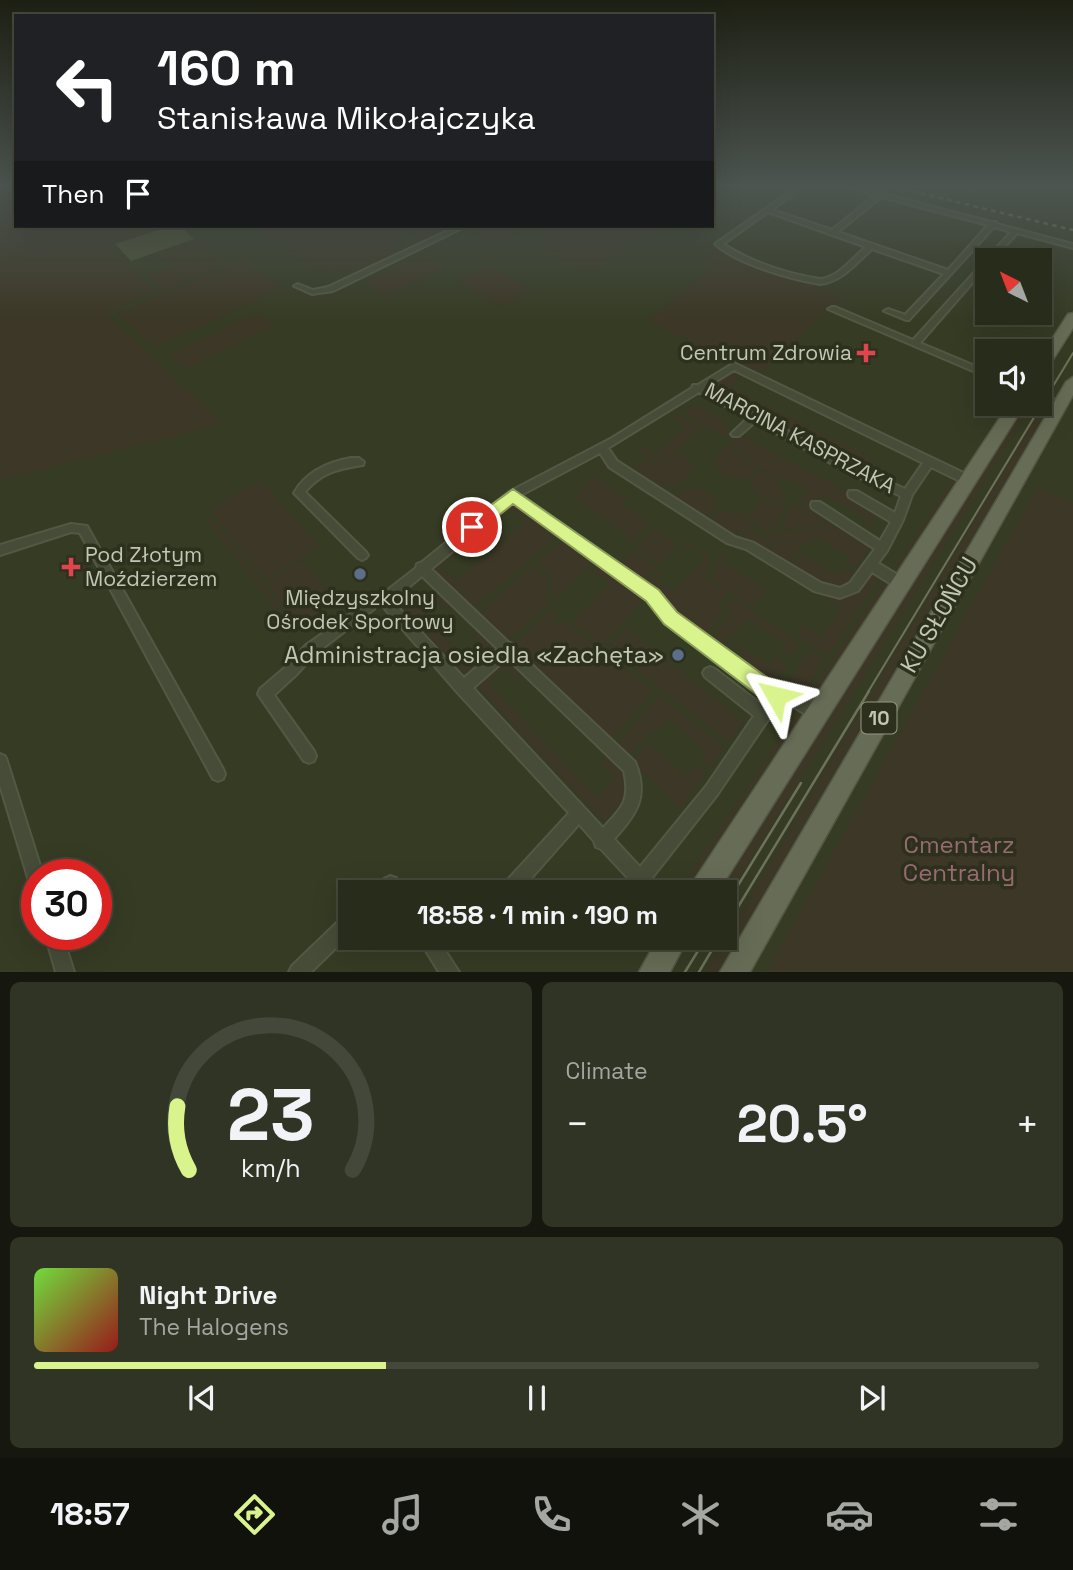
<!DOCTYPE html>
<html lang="en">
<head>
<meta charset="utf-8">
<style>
	:root { --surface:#282c1b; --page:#303424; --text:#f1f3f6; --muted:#a5a7a3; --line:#44483a; --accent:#d9f48c }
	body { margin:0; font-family:"Space Grotesk",sans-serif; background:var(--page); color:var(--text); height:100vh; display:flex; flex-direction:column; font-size:26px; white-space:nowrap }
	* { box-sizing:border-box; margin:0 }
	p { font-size:23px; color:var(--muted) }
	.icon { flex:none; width:38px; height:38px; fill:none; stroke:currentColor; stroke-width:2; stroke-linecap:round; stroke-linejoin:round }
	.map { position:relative; height:972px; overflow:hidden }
	.details { display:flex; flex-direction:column; gap:10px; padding:10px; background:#16180f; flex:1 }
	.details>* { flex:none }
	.hud { position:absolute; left:14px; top:14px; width:700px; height:214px; border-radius:0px; box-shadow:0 7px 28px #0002,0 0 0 2px var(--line); background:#202124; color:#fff; overflow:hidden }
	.needle { width:46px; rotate:318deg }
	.tools { position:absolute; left:975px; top:248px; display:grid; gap:14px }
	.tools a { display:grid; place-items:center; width:77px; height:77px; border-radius:0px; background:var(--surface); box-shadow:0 7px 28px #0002,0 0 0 2px var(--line); font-size:35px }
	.speed { position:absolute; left:21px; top:859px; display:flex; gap:14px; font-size:35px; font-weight:700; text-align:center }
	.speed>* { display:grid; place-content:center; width:91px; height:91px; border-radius:50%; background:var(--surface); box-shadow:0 7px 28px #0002,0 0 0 2px var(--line); line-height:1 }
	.speed .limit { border:10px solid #d22; background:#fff; color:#111 }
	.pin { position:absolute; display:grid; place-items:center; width:60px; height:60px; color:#fff; margin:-30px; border:4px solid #fff; border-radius:50%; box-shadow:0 2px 7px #0007 }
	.me { position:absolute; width:77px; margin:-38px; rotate:307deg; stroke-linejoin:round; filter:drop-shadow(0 0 5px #0008) }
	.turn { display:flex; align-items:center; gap:24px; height:147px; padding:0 28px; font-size:32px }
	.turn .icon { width:91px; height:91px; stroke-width:2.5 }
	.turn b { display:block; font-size:49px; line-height:60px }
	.then { display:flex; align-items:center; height:66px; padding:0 28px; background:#0003; gap:14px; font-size:26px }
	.big { font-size:52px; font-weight:700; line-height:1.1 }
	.details .tile { flex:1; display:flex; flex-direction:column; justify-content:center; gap:10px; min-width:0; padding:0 24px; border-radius:10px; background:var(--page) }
	.details .dial { align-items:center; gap:0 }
	.dial svg { height:182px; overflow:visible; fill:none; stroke:var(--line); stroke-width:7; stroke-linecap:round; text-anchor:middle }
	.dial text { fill:var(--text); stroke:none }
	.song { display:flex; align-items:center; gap:21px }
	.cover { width:84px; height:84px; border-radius:10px; background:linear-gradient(135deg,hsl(100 70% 55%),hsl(0 70% 35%)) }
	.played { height:7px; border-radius:4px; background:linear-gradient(90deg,var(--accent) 35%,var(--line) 35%) }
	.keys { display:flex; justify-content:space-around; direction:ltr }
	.heat { display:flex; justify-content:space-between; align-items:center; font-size:38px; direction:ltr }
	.details .tiles { flex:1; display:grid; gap:10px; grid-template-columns:1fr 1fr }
	.tile:last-child { grid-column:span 2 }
	.trip { position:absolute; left:338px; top:880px; width:399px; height:70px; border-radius:0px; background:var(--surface); box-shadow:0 7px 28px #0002,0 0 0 2px var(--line); font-weight:700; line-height:70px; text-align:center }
	.dock { display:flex; height:112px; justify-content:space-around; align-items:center; background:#10120b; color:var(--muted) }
	.dock .icon { width:49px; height:49px }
	.dock .current { color:var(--accent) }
	.dock b { font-size:32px; color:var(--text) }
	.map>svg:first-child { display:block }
</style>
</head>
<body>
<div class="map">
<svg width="1073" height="972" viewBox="0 0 1073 972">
	<rect width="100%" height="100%" fill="#363b24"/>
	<g fill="#3c3726">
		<polygon points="0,185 16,185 16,226 171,226 106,247 157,291 106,313 223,424 0,480"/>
		<polygon points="958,185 1034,185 1054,190 1043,207"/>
		<path d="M250 226H388L402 235 403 242C390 262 341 277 319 269 295 260 271 239 250 226Z"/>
		<polygon points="393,226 456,226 424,241"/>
		<polygon points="473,226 533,226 496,245 465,230"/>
		<polygon points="566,226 665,226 592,271 533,244"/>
		<polygon points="200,240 211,248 171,264 160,255"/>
		<polygon points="706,243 828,291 842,299 760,373 657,326 643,316 650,318 714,267"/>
		<polygon points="206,253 225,265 164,291 147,276"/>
		<polygon points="422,256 444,268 386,296 365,283"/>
		<polygon points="242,261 283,288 155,347 117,314"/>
		<polygon points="487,266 533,290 503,307 458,282"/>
		<polygon points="258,313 276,325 186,369 169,355"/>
		<polygon points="730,374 741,376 731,388 873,459 873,475 710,392 719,386 714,382"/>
		<polygon points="1045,402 1051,408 720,971 706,972"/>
		<polygon points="693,404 725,421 722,425 732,431 726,438 683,412"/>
		<polygon points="1024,404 1032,404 725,902 724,892 715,892"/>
		<polygon points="674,413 703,427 670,457 648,457 635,449 647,437 640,445 655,454 686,426 672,417 662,423"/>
		<polygon points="739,434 873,506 890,522 878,515 862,534 854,525 862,529 869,520 824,495 810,511 825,520 820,526 782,529 790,506 805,508 806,504 796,502 808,494 808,490 791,481 779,480 729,444"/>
		<polygon points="727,446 760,467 745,480 724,476 713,461"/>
		<polygon points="680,451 687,455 685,459 697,466 674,489 664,483 656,489 630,472 646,459 670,459"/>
		<polygon points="607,464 618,470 615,473 606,468 595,477 628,499 622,504 650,523 630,544 625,540 629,536 575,499 593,476"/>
		<polygon points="764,469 780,487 786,502 759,497 749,482"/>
		<polygon points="953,479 958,485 898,572 892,572"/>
		<polygon points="261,480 319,546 265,581 210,509"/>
		<polygon points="1038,486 1073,503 1073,971 767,971"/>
		<polygon points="684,488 710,492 717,506 703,518 678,502 676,496"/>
		<polygon points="759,500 786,505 775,529 762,530 749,512 756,508"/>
		<polygon points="515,503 559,535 478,604 470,606 431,570 451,554 454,556 440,567 456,580 526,521 512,510 500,518 498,517"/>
		<polygon points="721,509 732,514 745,513 757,530 731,533 707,520"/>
		<polygon points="211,516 281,607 276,611 206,519"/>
		<polygon points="828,522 847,533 851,529 870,548 856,568 848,563 851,558 815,536 808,545 804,543 787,564 737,535 760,533 771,549 774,547 764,533 822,528"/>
		<polygon points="655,528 679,544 659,565 635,548"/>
		<polygon points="564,539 594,561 553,602 552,579 537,562"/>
		<polygon points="688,542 710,557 710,570 704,578 728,594 717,607 724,613 706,634 677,613 650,582 660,572 663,573 657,580 674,592 705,558 688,546 682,553 679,551"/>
		<polygon points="633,550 657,568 645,579 621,562"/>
		<polygon points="724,552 730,555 724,562 767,590 753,607 713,582 716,561"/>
		<path d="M802 553 838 575 844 567 858 575C839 599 813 581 791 567Z"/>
		<polygon points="302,560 336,600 299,626 266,583"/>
		<polygon points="535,564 548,581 549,605 507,640 480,613"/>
		<polygon points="599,565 645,599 603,645 573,622 611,584 595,572 586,577"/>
		<polygon points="873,572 882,575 828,656 798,638 801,624 822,637 841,608 821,595 824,592 850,596"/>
		<polygon points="887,578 891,585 813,701 805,701"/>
		<polygon points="438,587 458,606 451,612 440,602 423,615 467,661 484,647 473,636 482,628 498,647 473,671 462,671 403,609 406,590 412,598 408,603 422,611 430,604 424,598"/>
		<polygon points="734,598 795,640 799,647 794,655 781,651 785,645 748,619 732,638 728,634 725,638 738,658 711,638 731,613 725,608"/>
		<polygon points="551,610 559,616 553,621 557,625 563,620 654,691 611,740 535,668 539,664 536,661 532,664 517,650 517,643"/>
		<polygon points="626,628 741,720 744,717 746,720 729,742 608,648"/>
		<path d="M736 641 770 665 778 655 787 667 780 677C757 683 744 658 736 641Z"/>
		<polygon points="813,652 825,660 803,694 788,682 807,655"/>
		<path d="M508 656 527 671 517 680 504 668 488 683 598 798 616 778 601 763 610 753C639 783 629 794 604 822L479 689 480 679Z"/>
		<polygon points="659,695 725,747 711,767 700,760 706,752 668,719 656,733 652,730 628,757 616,746"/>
		<polygon points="801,707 804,720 691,892 678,892"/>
		<polygon points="648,743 687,777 697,764 706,774 680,809 632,762"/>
	</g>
	<polygon fill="#494f33" points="171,226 180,226 194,239 131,261 115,244"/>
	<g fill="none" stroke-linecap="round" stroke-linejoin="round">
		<defs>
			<g id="street">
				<path d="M841 185H849L991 222H996L997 224 1073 244V248L1017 233 992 261H987V266L920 343 987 371V377L828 309 832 307H835L913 340 1011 232 994 227 909 320H906L884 311 888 309 905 315 944 274 872 249C856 263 842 282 820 284 789 279 738 264 715 244L791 191 794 193 793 194 772 210 832 230 875 195ZM881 197 988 225 948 270 838 232ZM768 212 866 247C852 258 838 278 820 279 787 274 751 262 723 244Z"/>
				<polygon points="458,226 466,226 333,291 312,294 294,286 298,284 313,290 328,287"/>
				<path d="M734 363 972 477 973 480 968 484 964 483 931 467 912 495 903 520 887 551 878 563 906 580 908 584 906 588 902 589 898 588 872 572 858 591 840 598 814 591 746 549 727 543 609 467 600 453 521 495 656 592 674 614 778 689 788 688 793 690 823 710 825 715 823 720 818 722 786 702H780L717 795 651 879 658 886 660 892H641L601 849 596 847 594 841 579 824 519 892H500L502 886 569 813 458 693 379 602 385 592 416 568 417 564 422 562 509 492 612 438 692 388 693 385H698ZM734 370 923 463 905 489 861 469 705 388ZM699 392 748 418 733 432 731 434 733 436H739L755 422 853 475 901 496 895 513 857 491H849L848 494 849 497 891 522 880 541 820 502H812L811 505 812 508 875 549 850 583 840 588 821 583 754 543 735 537 617 461 608 448ZM514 501 648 600 666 622 767 697 762 705 715 669 710 667 705 669 703 673 705 677 754 716 707 785 640 867 614 839C637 814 649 796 635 762L514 648 513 644 508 642 431 569ZM422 576 498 649 464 678 392 601ZM507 658 624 771C631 800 622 808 603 828L473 688Z"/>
				<polygon points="1040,393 1062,403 1064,405 1059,408 1040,399"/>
				<path d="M351 458H359L364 462 363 465C338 469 322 472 305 492L366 552 368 555 366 558 362 560 358 558 294 493C306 472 328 462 351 458Z"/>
				<polygon points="71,524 87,526 223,769 225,774 223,779 218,781 213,779 80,533 71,532 0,555 0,545"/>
				<polygon points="370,600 374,601 376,605 374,609 315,654 297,674 274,695 314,751 316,756 314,761 309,763 304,761 258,694 260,689 287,666 305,646"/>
				<polygon points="0,754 5,756 7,761 43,875 37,875 37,889 31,887 29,881 0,785"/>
				<path d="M390 876 396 878 404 892H373C375 884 382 879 390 876Z"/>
				<polygon points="350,914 350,934 311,972 289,972 292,966 344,916"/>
				<polygon points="45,934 62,934 74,972 56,972"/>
				<polygon points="418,938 437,938 459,972 439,972"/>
			</g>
			<g id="primary">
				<polygon points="1073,313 1073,328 1045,372 1040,374 1040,358 1068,314"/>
				<polygon points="1073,377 1073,395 750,972 720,972 1066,382"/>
				<polygon points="1009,404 1025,404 718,892 690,892 693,882"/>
				<polygon points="658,938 688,938 670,972 639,972"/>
			</g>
		</defs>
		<use href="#street" stroke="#535844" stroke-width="4"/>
		<use href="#primary" stroke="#535844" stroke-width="3"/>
		<use href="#street" fill="#474c38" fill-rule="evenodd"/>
		<use href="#primary" fill="#676c56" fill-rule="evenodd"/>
		<polyline stroke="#6d725a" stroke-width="2" points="868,692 1073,353"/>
		<g stroke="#6d725a" stroke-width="2.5">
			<polyline points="724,908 801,783"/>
			<polyline points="724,930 869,691"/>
			<polyline points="685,972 706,938"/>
			<polyline points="699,972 719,938"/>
		</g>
		<polyline stroke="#6d725a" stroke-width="2.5" stroke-dasharray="4.5 4.5" stroke-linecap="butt" points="886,185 1073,230"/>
	</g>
	<linearGradient id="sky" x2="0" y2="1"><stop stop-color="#1e2014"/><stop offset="0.58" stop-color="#4c5550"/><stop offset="1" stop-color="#4c5550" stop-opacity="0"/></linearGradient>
	<rect width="1073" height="321" fill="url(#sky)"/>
	<polygon fill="#d9f48c" stroke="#8d9f5b" stroke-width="2" points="513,489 659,590 677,612 783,689 786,696 783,703 776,706 768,703 664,624 646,601 513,504 478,532 466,532 464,527 466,523"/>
	<g fill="#e0444e" stroke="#2c301d" stroke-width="2.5">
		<path d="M862.5 342.5h7v7h7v7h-7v7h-7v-7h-7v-7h7z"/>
		<path d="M67.5 556.5h7v7h7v7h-7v7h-7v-7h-7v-7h7z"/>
	</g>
	<g fill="#5c6f8a" stroke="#2c301d" stroke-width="2.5">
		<circle cx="360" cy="574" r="7"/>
		<circle cx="678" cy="655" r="7"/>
	</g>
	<g text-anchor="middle" stroke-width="7" stroke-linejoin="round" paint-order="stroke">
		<rect fill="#2c301d" stroke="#959a86" stroke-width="2" x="861.5" y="702.5" width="35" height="31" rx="5"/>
		<g font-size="19" font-weight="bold" fill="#c2c7b3">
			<text x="879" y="725">10</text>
		</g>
		<g font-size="21" fill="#c2c7b3" stroke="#2c301d" text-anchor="end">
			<text x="852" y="360">Centrum Zdrowia</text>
			<text x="85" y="562" text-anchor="start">Pod Złotym<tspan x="85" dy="24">Moździerzem</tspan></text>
			<text x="360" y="605" text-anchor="middle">Międzyszkolny<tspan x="360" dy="24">Ośrodek Sportowy</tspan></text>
		</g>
		<g font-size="21" fill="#c2c7b3" stroke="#2c301d">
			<text transform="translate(800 438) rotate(28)" y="7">MARCINA KASPRZAKA</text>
		</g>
		<g font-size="24" fill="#c2c7b3" stroke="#2c301d">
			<text transform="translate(939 615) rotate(-60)" y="8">KU SŁOŃCU</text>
		</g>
		<g font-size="24" fill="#c2c7b3" stroke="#2c301d" text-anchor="end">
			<text x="664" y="663">Administracja osiedla «Zachęta»</text>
		</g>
		<g font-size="24" fill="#976b71" stroke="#2c301d">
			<text x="959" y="853">Cmentarz<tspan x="959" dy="28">Centralny</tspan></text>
		</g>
	</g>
</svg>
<div class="tools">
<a><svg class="needle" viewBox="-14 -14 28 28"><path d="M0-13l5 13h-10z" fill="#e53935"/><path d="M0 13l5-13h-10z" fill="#a5a7a3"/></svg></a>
<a><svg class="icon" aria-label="sound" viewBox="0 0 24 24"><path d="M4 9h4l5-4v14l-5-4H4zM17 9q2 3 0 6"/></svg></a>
</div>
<div class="speed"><div class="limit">30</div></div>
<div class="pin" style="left:472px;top:527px;background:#d93025"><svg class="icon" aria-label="arrive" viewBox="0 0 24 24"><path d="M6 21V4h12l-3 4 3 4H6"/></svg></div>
<svg class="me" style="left:776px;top:696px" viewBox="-20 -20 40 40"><path d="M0-17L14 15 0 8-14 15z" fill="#d9f48c" stroke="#fff" stroke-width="4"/></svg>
<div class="trip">18:58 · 1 min · 190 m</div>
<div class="hud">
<div class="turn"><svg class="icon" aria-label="left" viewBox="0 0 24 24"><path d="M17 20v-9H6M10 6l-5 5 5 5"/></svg><div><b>160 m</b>Stanisława Mikołajczyka</div></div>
<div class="then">Then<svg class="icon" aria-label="arrive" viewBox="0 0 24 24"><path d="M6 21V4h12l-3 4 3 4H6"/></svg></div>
</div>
</div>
<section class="details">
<div class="tiles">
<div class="tile dial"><svg viewBox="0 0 100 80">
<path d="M14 69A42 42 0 1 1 86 69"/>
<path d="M14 69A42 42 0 0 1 9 41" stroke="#d9f48c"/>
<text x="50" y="56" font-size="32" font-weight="700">23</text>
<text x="50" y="72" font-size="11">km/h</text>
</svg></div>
<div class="tile"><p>Climate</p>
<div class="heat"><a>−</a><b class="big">20.5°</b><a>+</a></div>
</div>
<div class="tile">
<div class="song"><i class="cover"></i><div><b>Night Drive</b><p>The Halogens</p></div></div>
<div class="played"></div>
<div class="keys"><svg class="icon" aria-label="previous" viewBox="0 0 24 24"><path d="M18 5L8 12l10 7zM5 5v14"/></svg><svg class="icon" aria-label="pause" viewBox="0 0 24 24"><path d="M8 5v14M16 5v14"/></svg><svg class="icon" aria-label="next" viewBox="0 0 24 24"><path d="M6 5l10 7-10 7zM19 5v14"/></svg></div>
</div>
</div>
</section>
<nav class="dock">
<b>18:57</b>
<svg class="icon current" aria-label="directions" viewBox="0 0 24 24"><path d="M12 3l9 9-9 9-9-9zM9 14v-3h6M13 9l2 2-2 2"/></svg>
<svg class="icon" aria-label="music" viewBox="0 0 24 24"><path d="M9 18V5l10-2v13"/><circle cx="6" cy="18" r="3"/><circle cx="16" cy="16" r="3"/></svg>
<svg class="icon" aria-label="phone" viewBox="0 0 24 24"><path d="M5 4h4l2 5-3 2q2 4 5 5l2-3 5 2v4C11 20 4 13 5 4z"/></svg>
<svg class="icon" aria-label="climate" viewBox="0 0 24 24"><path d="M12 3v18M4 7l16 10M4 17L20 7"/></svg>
<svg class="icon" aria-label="car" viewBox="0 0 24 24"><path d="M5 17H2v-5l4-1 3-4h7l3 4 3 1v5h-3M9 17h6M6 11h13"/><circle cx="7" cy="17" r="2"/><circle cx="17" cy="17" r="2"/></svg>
<svg class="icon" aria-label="filters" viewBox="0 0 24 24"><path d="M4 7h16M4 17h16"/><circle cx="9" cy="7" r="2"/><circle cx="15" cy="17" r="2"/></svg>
</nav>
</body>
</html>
